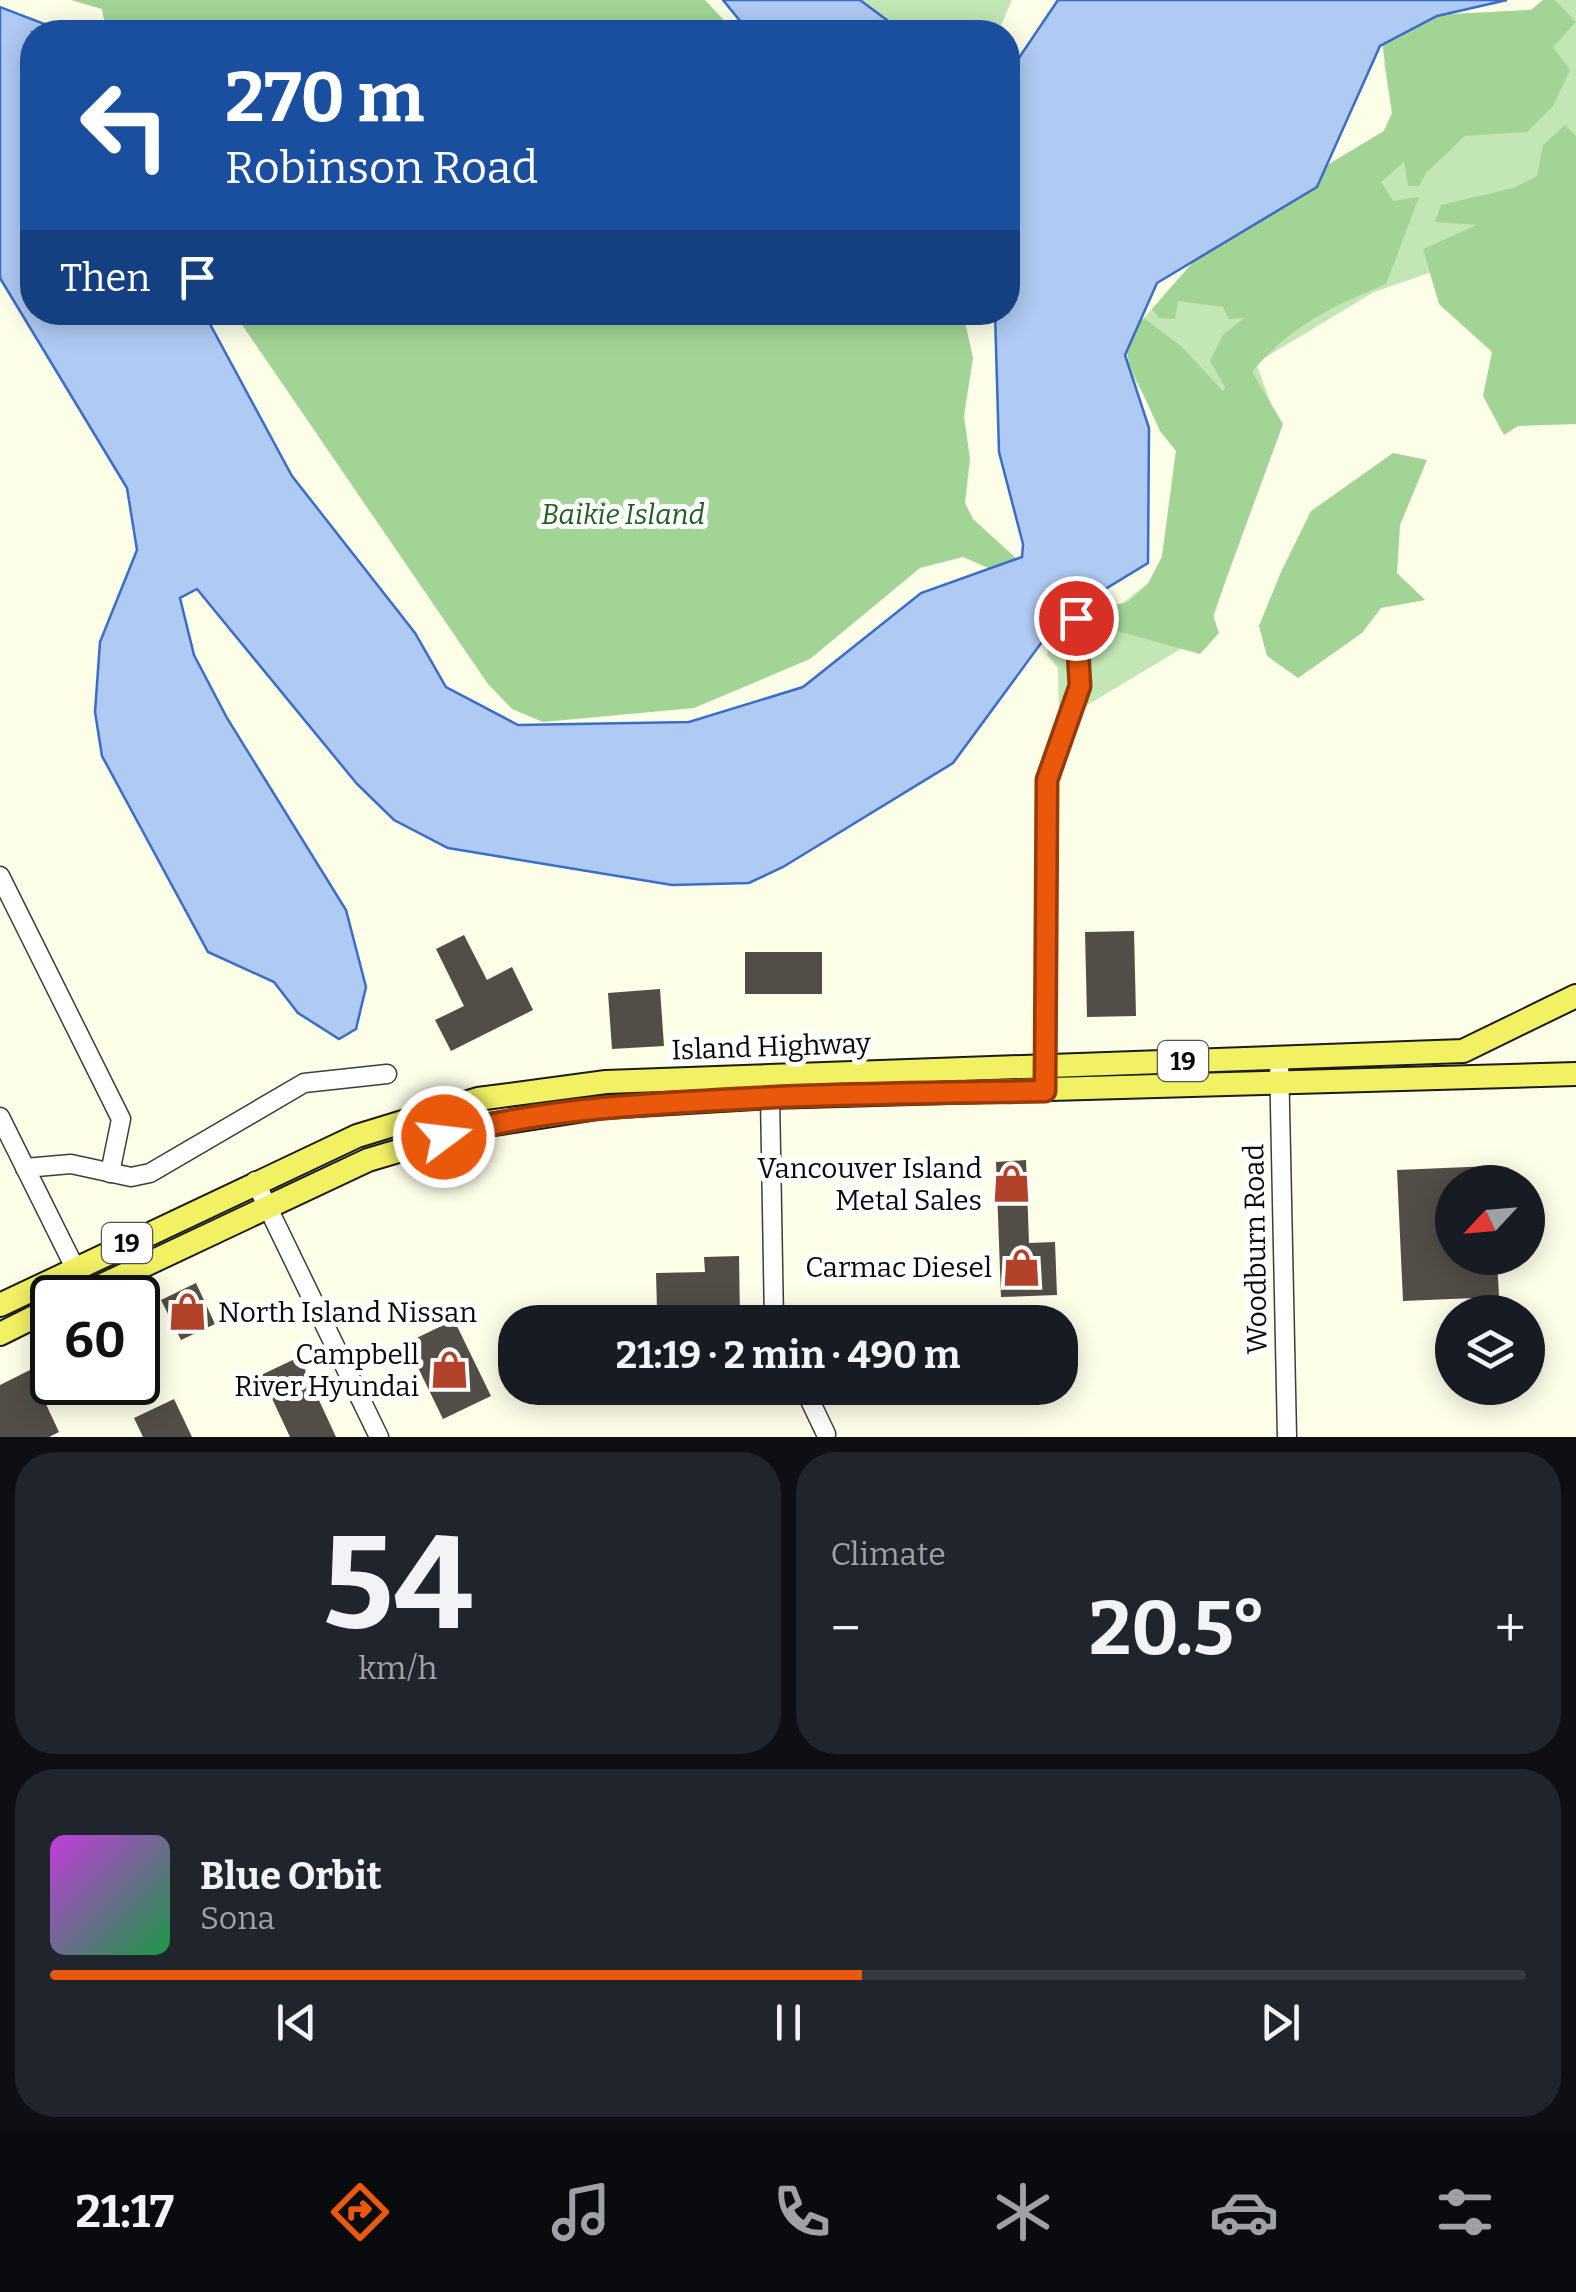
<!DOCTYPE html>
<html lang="en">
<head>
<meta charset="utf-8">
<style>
	:root { --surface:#171b24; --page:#20242c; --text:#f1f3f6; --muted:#9ea1a6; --line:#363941; --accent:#ea580c }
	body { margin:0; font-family:Bitter,serif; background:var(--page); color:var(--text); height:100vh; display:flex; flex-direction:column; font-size:38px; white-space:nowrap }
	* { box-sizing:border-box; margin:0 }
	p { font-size:32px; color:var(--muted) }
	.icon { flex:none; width:55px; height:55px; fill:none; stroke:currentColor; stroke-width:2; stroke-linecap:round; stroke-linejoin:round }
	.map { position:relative; height:1437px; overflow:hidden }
	.details { display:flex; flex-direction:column; gap:15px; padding:15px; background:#0d0f14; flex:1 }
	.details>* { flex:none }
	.top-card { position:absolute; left:20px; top:20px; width:1000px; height:305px; border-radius:40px; box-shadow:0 5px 25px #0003; background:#1a4fa0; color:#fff; overflow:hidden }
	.needle { width:65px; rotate:244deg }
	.buttons { position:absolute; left:1435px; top:1165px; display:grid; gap:20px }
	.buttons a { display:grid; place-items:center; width:110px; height:110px; border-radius:50%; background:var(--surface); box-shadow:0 5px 25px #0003; font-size:50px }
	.speed { position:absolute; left:30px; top:1275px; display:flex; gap:20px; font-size:50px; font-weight:700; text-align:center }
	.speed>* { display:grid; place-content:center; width:130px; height:130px; border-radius:50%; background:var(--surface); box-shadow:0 5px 25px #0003; line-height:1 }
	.speed .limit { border:5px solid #111; border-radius:15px; background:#fff; color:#111 }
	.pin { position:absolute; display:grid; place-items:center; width:85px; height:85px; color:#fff; margin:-42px; border:5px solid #fff; border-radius:50%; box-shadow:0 2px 10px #0007 }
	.me { position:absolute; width:110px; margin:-55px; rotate:75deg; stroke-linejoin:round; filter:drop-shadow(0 0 8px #0008) }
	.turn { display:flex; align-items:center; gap:35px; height:210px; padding:0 40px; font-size:45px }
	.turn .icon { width:130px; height:130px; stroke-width:2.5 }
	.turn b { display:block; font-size:70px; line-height:85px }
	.then { display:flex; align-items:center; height:95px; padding:0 40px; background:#0003; gap:20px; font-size:38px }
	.big { font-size:75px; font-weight:700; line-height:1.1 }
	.details .widget { flex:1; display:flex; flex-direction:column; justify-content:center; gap:15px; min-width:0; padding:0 35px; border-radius:40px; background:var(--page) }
	.details .dial { align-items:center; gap:0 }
	.dial b { font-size:130px; line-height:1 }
	.song { display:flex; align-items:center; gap:30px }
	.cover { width:120px; height:120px; border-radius:15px; background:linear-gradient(135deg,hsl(290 70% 55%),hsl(140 70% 35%)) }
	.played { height:10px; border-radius:5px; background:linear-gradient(90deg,var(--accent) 55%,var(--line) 55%) }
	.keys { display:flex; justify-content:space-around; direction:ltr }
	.heat { display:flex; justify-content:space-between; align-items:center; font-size:55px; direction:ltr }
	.details .tiles { flex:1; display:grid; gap:15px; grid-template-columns:1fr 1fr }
	.widget:last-child { grid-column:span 2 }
	.trip { position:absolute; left:498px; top:1305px; width:580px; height:100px; border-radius:40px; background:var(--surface); box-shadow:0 5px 25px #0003; font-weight:700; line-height:100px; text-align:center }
	.menu { display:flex; height:160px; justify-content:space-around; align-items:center; background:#090b0e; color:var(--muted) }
	.menu .icon { width:70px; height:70px }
	.menu .active { color:var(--accent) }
	.menu b { font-size:45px; color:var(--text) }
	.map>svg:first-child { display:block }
</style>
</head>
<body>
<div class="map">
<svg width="1576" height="1437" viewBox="0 0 1576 1437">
	<rect width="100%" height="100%" fill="#fdfee8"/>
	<g fill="#c2e6b4">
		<polygon points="856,0 1012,0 998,32 905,32"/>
		<polygon points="1543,0 1576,0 1576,222 1374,292 1256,363 1277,420 1209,632 1059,722 1058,668 1047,655 1052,623 1071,600 1100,608 1119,606 1148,583 1162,557 1176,451 1133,377 1129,363 1131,333 1223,228 1384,131 1392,113 1384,63 1432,15 1531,10"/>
	</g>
	<g fill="#a2d595">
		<polygon points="71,0 705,0 735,32 106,32 102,9"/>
		<path d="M1543 0H1555L1576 22 1553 47 1570 70 1553 106 1527 132 1465 136 1426 173 1419 186H1408L1404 162 1381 182 1393 201 1419 197 1386 284C1333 306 1290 326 1252 372L1283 424 1213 615 1219 633 1200 654 1092 624 1071 600 1100 608 1128 602 1148 584 1162 557 1176 451 1160 431 1129 363 1126 349 1131 333 1144 318 1181 346 1223 391 1225 387 1210 361 1223 335 1244 318 1229 319 1223 307 1178 301 1175 319 1159 318 1152 309 1223 228 1384 131 1392 113 1382 42 1432 15 1531 10Z"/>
		<polygon points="1565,125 1576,136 1576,424 1518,426 1504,435 1483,396 1492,352 1439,304 1423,249 1477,225 1435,222 1441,205 1513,188 1537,176 1543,145"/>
		<polygon points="234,313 963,313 973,358 964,416 970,459 965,503 973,519 1017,559 1002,574 963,557 920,568 810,659 694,708 543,722 512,709 488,684"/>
		<polygon points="1393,453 1427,460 1400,525 1397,573 1425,600 1381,608 1362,633 1298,678 1267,656 1259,626 1281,572 1311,511"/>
	</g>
	<g fill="#afcaf3" stroke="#3a6dc6" stroke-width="2.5">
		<polygon points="723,0 860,0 903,32 749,32"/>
		<polygon points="1058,0 1507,0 1437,16 1380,46 1317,187 1157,283 1125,355 1149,428 1148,563 1061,616 953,763 783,867 749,883 672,885 448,848 394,820 357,784 197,589 180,598 194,655 227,718 346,910 366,987 356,1029 339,1039 298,1013 274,982 208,952 102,756 95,712 100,642 137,550 127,488 0,278 0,7 65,32 32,32 32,312 204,313 292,476 415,633 446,687 518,725 689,722 803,687 921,593 1022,557 1023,544 999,452 995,313 1008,312 1008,74"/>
	</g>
	<g fill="#524e47">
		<polygon points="1134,931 1136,1016 1087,1017 1085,932"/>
		<polygon points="464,935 487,980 512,967 533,1010 451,1051 435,1020 464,1006 436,949"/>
		<rect x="745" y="952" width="77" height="42"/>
		<polygon points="660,989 664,1046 612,1049 608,993"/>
		<polygon points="1026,1160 1029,1243 1055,1242 1057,1295 1001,1297 996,1162"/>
		<polygon points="1492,1166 1493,1179 1515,1178 1515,1182 1452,1182 1452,1258 1497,1258 1499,1297 1403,1301 1397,1170"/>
		<polygon points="739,1256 740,1317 706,1318 706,1308 657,1309 656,1273 705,1272 704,1257"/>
		<polygon points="196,1283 215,1324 181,1340 161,1300"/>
		<polygon points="454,1320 491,1396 443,1419 406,1343"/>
		<polygon points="299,1357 336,1437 290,1437 261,1375"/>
		<polygon points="30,1370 59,1432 49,1437 0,1437 0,1385"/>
		<polygon points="174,1399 192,1437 143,1437 134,1418"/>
	</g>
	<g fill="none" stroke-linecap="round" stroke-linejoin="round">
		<defs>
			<g id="minor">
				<polyline points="0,876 121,1119 110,1173"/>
				<polyline points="1279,1059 1287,1437"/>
				<polyline points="1046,1075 1047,780 1080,686 1076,618"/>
				<polyline points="770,1097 774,1322"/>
				<polyline points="0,1117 80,1278"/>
				<polyline points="25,1168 71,1164 131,1177 150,1173 304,1083 387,1074"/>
				<polyline points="255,1181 379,1437"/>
				<polyline points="804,1388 826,1434"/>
			</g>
			<g id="major">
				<polyline points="75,1298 368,1160 482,1126 604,1107 770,1097 1576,1074"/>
				<polyline points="0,1305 357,1136 478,1099 606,1082 1463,1051 1576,996"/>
				<polyline points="0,1334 52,1308"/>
			</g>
		</defs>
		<use href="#minor" stroke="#3d3d3d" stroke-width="21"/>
		<use href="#major" stroke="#1b1b1b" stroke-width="26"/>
		<use href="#minor" stroke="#fff" stroke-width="18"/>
		<use href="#major" stroke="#f2f164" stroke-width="22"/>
	</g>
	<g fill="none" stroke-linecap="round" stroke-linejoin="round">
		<defs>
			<path id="route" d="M444 1137C522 1113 605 1107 686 1102 805 1094 925 1093 1045 1091L1047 780 1080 686 1076 618"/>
		</defs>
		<use href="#route" stroke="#983908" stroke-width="25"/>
		<use href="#route" stroke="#ea580c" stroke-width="18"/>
	</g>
	<defs>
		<symbol id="shop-bare" viewBox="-9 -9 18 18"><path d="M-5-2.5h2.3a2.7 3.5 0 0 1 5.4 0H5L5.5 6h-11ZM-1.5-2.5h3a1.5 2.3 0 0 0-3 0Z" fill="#b2432a" stroke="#fff" stroke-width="2.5" paint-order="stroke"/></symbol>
	</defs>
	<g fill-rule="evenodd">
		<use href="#shop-bare" x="984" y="1156" width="55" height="55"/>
		<use href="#shop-bare" x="994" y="1240" width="55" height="55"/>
		<use href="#shop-bare" x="160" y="1284" width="55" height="55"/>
		<use href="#shop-bare" x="422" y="1342" width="55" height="55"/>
	</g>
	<g text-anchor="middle" stroke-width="10" stroke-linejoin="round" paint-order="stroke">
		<g fill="#fff" stroke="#545454" stroke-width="2.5">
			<rect x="1158" y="1041" width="50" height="40" rx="8"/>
			<rect x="102" y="1223" width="50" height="40" rx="8"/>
		</g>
		<g font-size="25" font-weight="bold" fill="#0a0a0a">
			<text x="1183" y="1070">19</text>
			<text x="127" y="1252">19</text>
		</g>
		<g font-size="28" font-style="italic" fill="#1f5d20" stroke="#fff">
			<text x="623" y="524">Baikie Island</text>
		</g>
		<g font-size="28" fill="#0a0a0a" stroke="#fff">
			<text transform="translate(771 1046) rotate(-2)" y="10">Island Highway</text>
			<text transform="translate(1255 1249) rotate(-91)" y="10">Woodburn Road</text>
		</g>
		<g font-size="28" fill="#0a0a0a" stroke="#fff" text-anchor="end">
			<text x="982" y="1178">Vancouver Island<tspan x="982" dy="32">Metal Sales</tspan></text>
			<text x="992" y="1277">Carmac Diesel</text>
			<text x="218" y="1322" text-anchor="start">North Island Nissan</text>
			<text x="419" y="1364">Campbell<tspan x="419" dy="32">River Hyundai</tspan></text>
		</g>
	</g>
</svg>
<div class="buttons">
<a><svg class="needle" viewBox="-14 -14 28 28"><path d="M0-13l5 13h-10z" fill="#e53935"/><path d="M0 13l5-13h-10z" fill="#9ea1a6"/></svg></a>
<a><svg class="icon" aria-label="layers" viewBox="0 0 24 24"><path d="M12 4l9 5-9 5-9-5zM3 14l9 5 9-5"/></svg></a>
</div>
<div class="speed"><div class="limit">60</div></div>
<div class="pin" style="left:1076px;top:618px;background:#d93025"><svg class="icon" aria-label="arrive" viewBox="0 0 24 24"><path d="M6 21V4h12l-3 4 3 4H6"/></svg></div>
<svg class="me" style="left:444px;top:1137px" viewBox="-20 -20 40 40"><circle r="17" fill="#ea580c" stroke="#fff" stroke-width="3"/><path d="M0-11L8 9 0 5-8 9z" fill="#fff"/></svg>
<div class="trip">21:19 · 2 min · 490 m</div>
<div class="top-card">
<div class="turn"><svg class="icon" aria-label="left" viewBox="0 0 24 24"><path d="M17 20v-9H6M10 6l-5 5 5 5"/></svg><div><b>270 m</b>Robinson Road</div></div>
<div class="then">Then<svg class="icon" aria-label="arrive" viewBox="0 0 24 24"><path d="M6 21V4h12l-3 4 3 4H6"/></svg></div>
</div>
</div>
<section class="details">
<div class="tiles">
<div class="widget dial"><b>54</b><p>km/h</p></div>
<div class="widget"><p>Climate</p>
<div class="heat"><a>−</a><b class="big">20.5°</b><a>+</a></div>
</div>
<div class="widget">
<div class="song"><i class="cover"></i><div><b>Blue Orbit</b><p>Sona</p></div></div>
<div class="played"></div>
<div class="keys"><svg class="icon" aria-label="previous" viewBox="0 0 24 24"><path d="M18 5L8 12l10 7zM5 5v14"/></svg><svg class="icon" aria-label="pause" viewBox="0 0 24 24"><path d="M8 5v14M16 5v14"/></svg><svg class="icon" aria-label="next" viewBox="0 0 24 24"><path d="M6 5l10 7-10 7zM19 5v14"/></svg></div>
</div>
</div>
</section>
<nav class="menu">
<b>21:17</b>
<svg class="icon active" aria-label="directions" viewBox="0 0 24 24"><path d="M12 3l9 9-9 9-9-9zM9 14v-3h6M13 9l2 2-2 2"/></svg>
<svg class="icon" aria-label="music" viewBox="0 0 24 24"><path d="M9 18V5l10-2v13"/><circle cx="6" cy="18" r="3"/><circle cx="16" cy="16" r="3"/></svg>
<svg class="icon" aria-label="phone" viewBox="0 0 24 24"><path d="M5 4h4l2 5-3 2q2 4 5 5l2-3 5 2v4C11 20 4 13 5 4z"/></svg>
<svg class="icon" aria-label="climate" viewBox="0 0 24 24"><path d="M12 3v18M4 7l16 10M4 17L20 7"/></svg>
<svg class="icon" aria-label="car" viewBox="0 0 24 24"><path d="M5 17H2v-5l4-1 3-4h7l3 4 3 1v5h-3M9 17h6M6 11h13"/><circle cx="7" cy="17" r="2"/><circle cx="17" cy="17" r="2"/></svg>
<svg class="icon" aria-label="filters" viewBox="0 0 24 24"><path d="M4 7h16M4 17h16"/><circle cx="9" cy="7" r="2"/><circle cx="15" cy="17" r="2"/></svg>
</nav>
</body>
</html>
